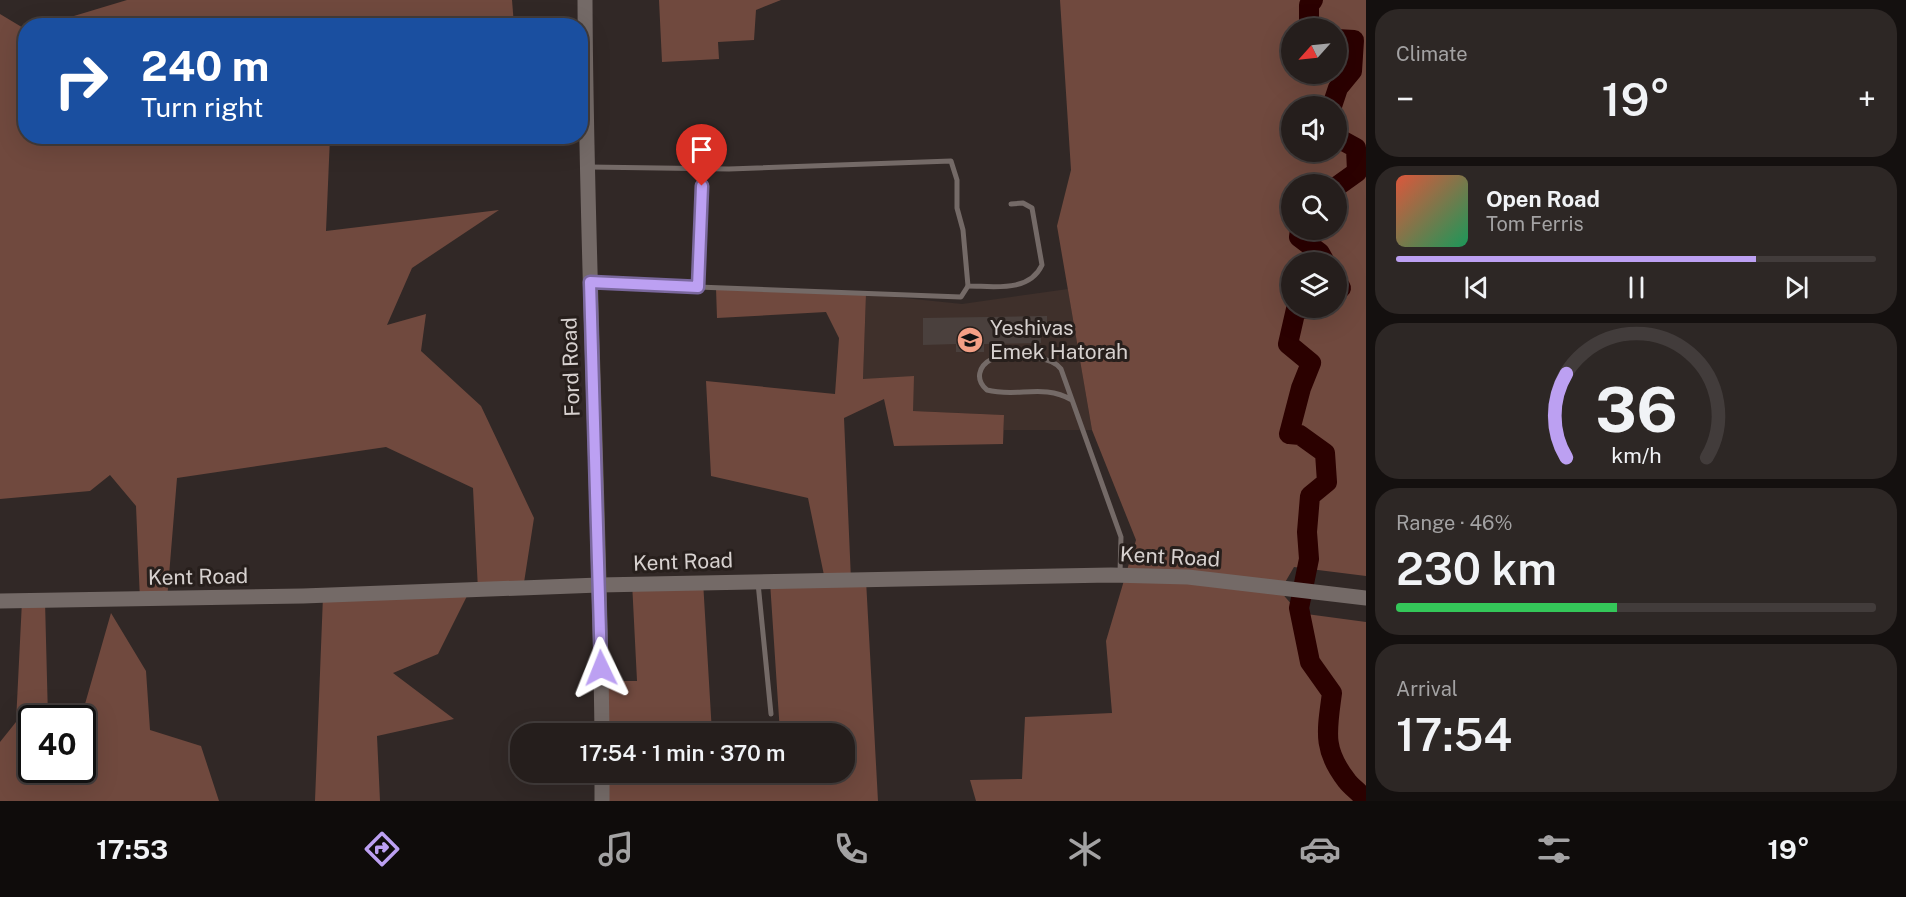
<!DOCTYPE html>
<html lang="en">
<head>
<meta charset="utf-8">
<style>
	:root { --surface:#251e1c; --page:#2d2725; --text:#f1f3f6; --muted:#a3a2a3; --line:#423c3b; --accent:#bca0f2 }
	body { margin:0; font-family:"Public Sans",sans-serif; background:var(--page); color:var(--text); height:100vh; display:flex; flex-direction:column; font-size:22px; white-space:nowrap }
	* { box-sizing:border-box; margin:0 }
	p { font-size:20px; color:var(--muted) }
	.icon { flex:none; width:33px; height:33px; fill:none; stroke:currentColor; stroke-width:2; stroke-linecap:round; stroke-linejoin:round }
	.map { position:relative; flex:1; overflow:hidden }
	.side { display:flex; flex-direction:column; gap:9px; padding:9px; background:#14100f; width:540px }
	.side>* { flex:none }
	.hud { position:absolute; left:18px; top:18px; width:570px; height:126px; border-radius:24px; box-shadow:0 6px 24px #0002,0 0 0 2px var(--line); background:#1a4fa0; color:#fff; overflow:hidden }
	.needle { width:39px; rotate:243deg }
	.fabs { position:absolute; left:1281px; top:18px; display:grid; gap:12px }
	.fabs a { display:grid; place-items:center; width:66px; height:66px; border-radius:50%; background:var(--surface); box-shadow:0 6px 24px #0002,0 0 0 2px var(--line); font-size:30px }
	.speed { position:absolute; left:18px; top:705px; display:flex; gap:12px; font-size:30px; font-weight:700; text-align:center }
	.speed>* { display:grid; place-content:center; width:78px; height:78px; border-radius:50%; background:var(--surface); box-shadow:0 6px 24px #0002,0 0 0 2px var(--line); line-height:1 }
	.speed .limit { border:3px solid #111; border-radius:9px; background:#fff; color:#111 }
	.pin { position:absolute; display:grid; place-items:center; width:51px; height:51px; color:#fff; margin:-62px -26px; border-radius:50% 50% 50% 0; rotate:-45deg; box-shadow:0 0 6px #0007 }
	.pin .icon { rotate:45deg }
	.me { position:absolute; width:66px; margin:-33px; rotate:358deg; stroke-linejoin:round; filter:drop-shadow(0 0 4px #0008) }
	.turn { display:flex; align-items:center; gap:21px; height:126px; padding:0 24px; font-size:27px }
	.turn .icon { width:78px; height:78px; stroke-width:2.5 }
	.turn b { display:block; font-size:42px; line-height:51px }
	.big { font-size:45px; font-weight:600; line-height:1.1 }
	.side .widget { flex:1; display:flex; flex-direction:column; justify-content:center; gap:9px; min-width:0; padding:0 21px; border-radius:24px; background:var(--page) }
	.side .dial { align-items:center; gap:0 }
	.dial svg { height:156px; overflow:visible; fill:none; stroke:var(--line); stroke-width:7; stroke-linecap:round; text-anchor:middle }
	.dial text { fill:var(--text); stroke:none }
	.song { display:flex; align-items:center; gap:18px }
	.cover { width:72px; height:72px; border-radius:9px; background:linear-gradient(135deg,hsl(10 70% 55%),hsl(150 70% 35%)) }
	.played { height:6px; border-radius:3px; background:linear-gradient(90deg,var(--accent) 75%,var(--line) 75%) }
	.keys { display:flex; justify-content:space-around; direction:ltr }
	.heat { display:flex; justify-content:space-between; align-items:center; font-size:33px; direction:ltr }
	.charge { height:9px; border-radius:4px; background:linear-gradient(90deg,#34c759 46%,var(--line) 0) }
	.trip { position:absolute; left:510px; top:723px; width:345px; height:60px; border-radius:24px; background:var(--surface); box-shadow:0 6px 24px #0002,0 0 0 2px var(--line); font-weight:600; line-height:60px; text-align:center }
	.dock { display:flex; height:96px; justify-content:space-around; align-items:center; background:#0f0c0b; color:var(--muted) }
	.dock .icon { width:42px; height:42px }
	.dock .current { color:var(--accent) }
	.dock b { font-size:27px; color:var(--text) }
	main { display:flex; flex:1; min-height:0 }
	.map>svg:first-child { display:block }
</style>
</head>
<body>
<main>
<div class="map">
<svg width="1366" height="801" viewBox="0 0 1366 801">
	<rect width="100%" height="100%" fill="#312826"/>
	<polygon fill="#3f302b" points="1068,289 1092,430 1004,430 1004,415 913,411 863,379 866,294 962,304"/>
	<g fill="#70493e" fill-rule="evenodd">
		<polygon points="127,0 512,0 514,25 44,25"/>
		<polygon points="781,0 756,10 754,40 718,42 719,59 662,62 659,0"/>
		<path d="M1060 0H1366V576L1294 567 1280 591 1299 613 1366 622V801H976L970 780 1022 779 1025 717 1112 713 1106 641 1136 540 1092 430 1057 226 1071 170ZM1292 28H1336V74H1292ZM1292 106H1336V152H1292ZM1292 184H1336V230H1292ZM1292 262H1336V308H1292Z"/>
		<polygon points="0,14 25,29 26,136 330,137 326,231 499,210 412,268 387,325 426,314 421,351 481,406 534,518 523,589 478,590 473,488 386,447 177,478 167,600 140,600 136,506 110,475 90,491 0,499"/>
		<polygon points="357,137 459,137 459,142 362,142"/>
		<polygon points="716,288 866,294 863,379 914,376 913,411 1004,415 1003,444 894,446 884,399 844,418 851,580 866,580 878,801 604,801 604,773 844,772 844,734 780,733 770,582 825,580 808,498 711,476 706,381 835,394 839,338 826,312 717,318"/>
		<polygon points="703,581 712,733 603,733 603,681 637,681 632,582"/>
		<polygon points="470,590 438,654 393,673 454,719 377,736 380,801 315,801 323,596"/>
		<polygon points="22,601 45,601 48,718 32,718 32,770 82,770 81,718 111,613 146,671 150,730 201,746 219,801 0,801 0,742 16,722"/>
	</g>
	<g fill="none" stroke-linecap="round" stroke-linejoin="round">
		<g stroke="#2b0100" stroke-width="20">
			<polyline points="1309,28 1309,5 1313,0"/>
			<polyline points="1332,106 1338,88 1352,71 1354,40 1336,39"/>
			<polyline points="1336,137 1356,148 1357,172 1336,187"/>
			<polyline points="1300,230 1299,237 1320,253 1325,262"/>
			<polyline points="1336,280 1341,288 1336,292"/>
			<path d="M1322 308 1296 309 1288 344 1311 363 1301 388 1289 434 1300 435 1325 453 1327 482 1310 496 1307 532 1309 559 1299 608 1310 662 1332 693C1327 731 1322 749 1347 781 1352 788 1362 793 1365 801"/>
		</g>
	</g>
	<polygon fill="#4a403d" points="1047,316 1047,333 1041,333 1041,343 984,344 984,352 956,352 956,344 923,345 923,318"/>
	<g fill="none" stroke-linecap="round" stroke-linejoin="round">
		<g stroke="#746a67" stroke-width="5">
			<path d="M589 167 729 169 951 161 957 180V208L963 230 968 286C993 286 1029 293 1042 265L1032 208 1023 203 1011 204"/>
			<polyline points="591,283 961,297 968,286"/>
			<polyline points="698,287 702,187 708,169"/>
			<path d="M1072 400C1043 383 1017 398 987 390 975 380 978 366 992 359 1012 359 1049 352 1061 369L1121 537 1120 573"/>
			<polyline points="758,583 771,714"/>
		</g>
		<g stroke="#746a67" stroke-width="15">
			<path d="M585 0C586 245 599 489 602 734"/>
			<polyline points="0,601 303,596 599,585 1111,575 1188,577 1366,598"/>
			<polyline points="602,801 602,772"/>
		</g>
	</g>
	<g fill="none" stroke-linecap="round" stroke-linejoin="round">
		<defs>
			<polyline id="route" points="601,668 590,282 698,287 702,186"/>
		</defs>
		<use href="#route" stroke="#7a689d" stroke-width="15"/>
		<use href="#route" stroke="#bca0f2" stroke-width="10"/>
	</g>
	<defs>
		<symbol id="school-disc" viewBox="-11 -11 22 22"><circle r="9.5" fill="#f39f85" stroke="#271f1c"/><path d="M0-5L7-2L0 1L-7-2ZM-4 1L0 2.5L4 1V4Q0 6-4 4Z" fill="#111"/></symbol>
	</defs>
	<g fill-rule="evenodd">
		<use href="#school-disc" x="955" y="325" width="30" height="30"/>
	</g>
	<g text-anchor="middle" stroke-width="6" stroke-linejoin="round" paint-order="stroke">
		<g font-size="21" fill="#d7d1cf" stroke="#271f1c" text-anchor="start">
			<text x="990" y="335">Yeshivas<tspan x="990" dy="24">Emek Hatorah</tspan></text>
		</g>
		<g font-size="21" fill="#d7d1cf" stroke="#271f1c">
			<text transform="translate(571 367) rotate(-92)" y="7">Ford Road</text>
			<text transform="translate(1170 557) rotate(3)" y="7">Kent Road</text>
			<text transform="translate(683 562) rotate(-2)" y="7">Kent Road</text>
			<text transform="translate(198 577) rotate(-1)" y="7">Kent Road</text>
		</g>
	</g>
</svg>
<div class="fabs">
<a><svg class="needle" viewBox="-14 -14 28 28"><path d="M0-13l5 13h-10z" fill="#e53935"/><path d="M0 13l5-13h-10z" fill="#a3a2a3"/></svg></a>
<a><svg class="icon" aria-label="sound" viewBox="0 0 24 24"><path d="M4 9h4l5-4v14l-5-4H4zM17 9q2 3 0 6"/></svg></a>
<a><svg class="icon" aria-label="search" viewBox="0 0 24 24"><circle cx="10" cy="10" r="6"/><path d="M15 15l6 6"/></svg></a>
<a><svg class="icon" aria-label="layers" viewBox="0 0 24 24"><path d="M12 4l9 5-9 5-9-5zM3 14l9 5 9-5"/></svg></a>
</div>
<div class="speed"><div class="limit">40</div></div>
<div class="pin" style="left:702px;top:186px;background:#d93025"><svg class="icon" aria-label="arrive" viewBox="0 0 24 24"><path d="M6 21V4h12l-3 4 3 4H6"/></svg></div>
<svg class="me" style="left:601px;top:668px" viewBox="-20 -20 40 40"><path d="M0-17L14 15 0 8-14 15z" fill="#bca0f2" stroke="#fff" stroke-width="4"/></svg>
<div class="trip">17:54 · 1 min · 370 m</div>
<div class="hud">
<div class="turn"><svg class="icon" aria-label="right" viewBox="0 0 24 24"><path d="M7 20v-9h11M14 6l5 5-5 5"/></svg><div><b>240 m</b>Turn right</div></div>
</div>
</div>
<section class="side">
<div class="widget"><p>Climate</p>
<div class="heat"><a>−</a><b class="big">19°</b><a>+</a></div>
</div>
<div class="widget">
<div class="song"><i class="cover"></i><div><b>Open Road</b><p>Tom Ferris</p></div></div>
<div class="played"></div>
<div class="keys"><svg class="icon" aria-label="previous" viewBox="0 0 24 24"><path d="M18 5L8 12l10 7zM5 5v14"/></svg><svg class="icon" aria-label="pause" viewBox="0 0 24 24"><path d="M8 5v14M16 5v14"/></svg><svg class="icon" aria-label="next" viewBox="0 0 24 24"><path d="M6 5l10 7-10 7zM19 5v14"/></svg></div>
</div>
<div class="widget dial"><svg viewBox="0 0 100 80">
<path d="M14 69A42 42 0 1 1 86 69"/>
<path d="M14 69A42 42 0 0 1 14 26" stroke="#bca0f2"/>
<text x="50" y="56" font-size="32" font-weight="700">36</text>
<text x="50" y="72" font-size="11">km/h</text>
</svg></div>
<div class="widget"><p>Range · 46%</p><b class="big">230 km</b><div class="charge"></div></div>
<div class="widget"><p>Arrival</p><b class="big">17:54</b></div>
</section>
</main>
<nav class="dock">
<b>17:53</b>
<svg class="icon current" aria-label="directions" viewBox="0 0 24 24"><path d="M12 3l9 9-9 9-9-9zM9 14v-3h6M13 9l2 2-2 2"/></svg>
<svg class="icon" aria-label="music" viewBox="0 0 24 24"><path d="M9 18V5l10-2v13"/><circle cx="6" cy="18" r="3"/><circle cx="16" cy="16" r="3"/></svg>
<svg class="icon" aria-label="phone" viewBox="0 0 24 24"><path d="M5 4h4l2 5-3 2q2 4 5 5l2-3 5 2v4C11 20 4 13 5 4z"/></svg>
<svg class="icon" aria-label="climate" viewBox="0 0 24 24"><path d="M12 3v18M4 7l16 10M4 17L20 7"/></svg>
<svg class="icon" aria-label="car" viewBox="0 0 24 24"><path d="M5 17H2v-5l4-1 3-4h7l3 4 3 1v5h-3M9 17h6M6 11h13"/><circle cx="7" cy="17" r="2"/><circle cx="17" cy="17" r="2"/></svg>
<svg class="icon" aria-label="filters" viewBox="0 0 24 24"><path d="M4 7h16M4 17h16"/><circle cx="9" cy="7" r="2"/><circle cx="15" cy="17" r="2"/></svg>
<b>19°</b>
</nav>
</body>
</html>
